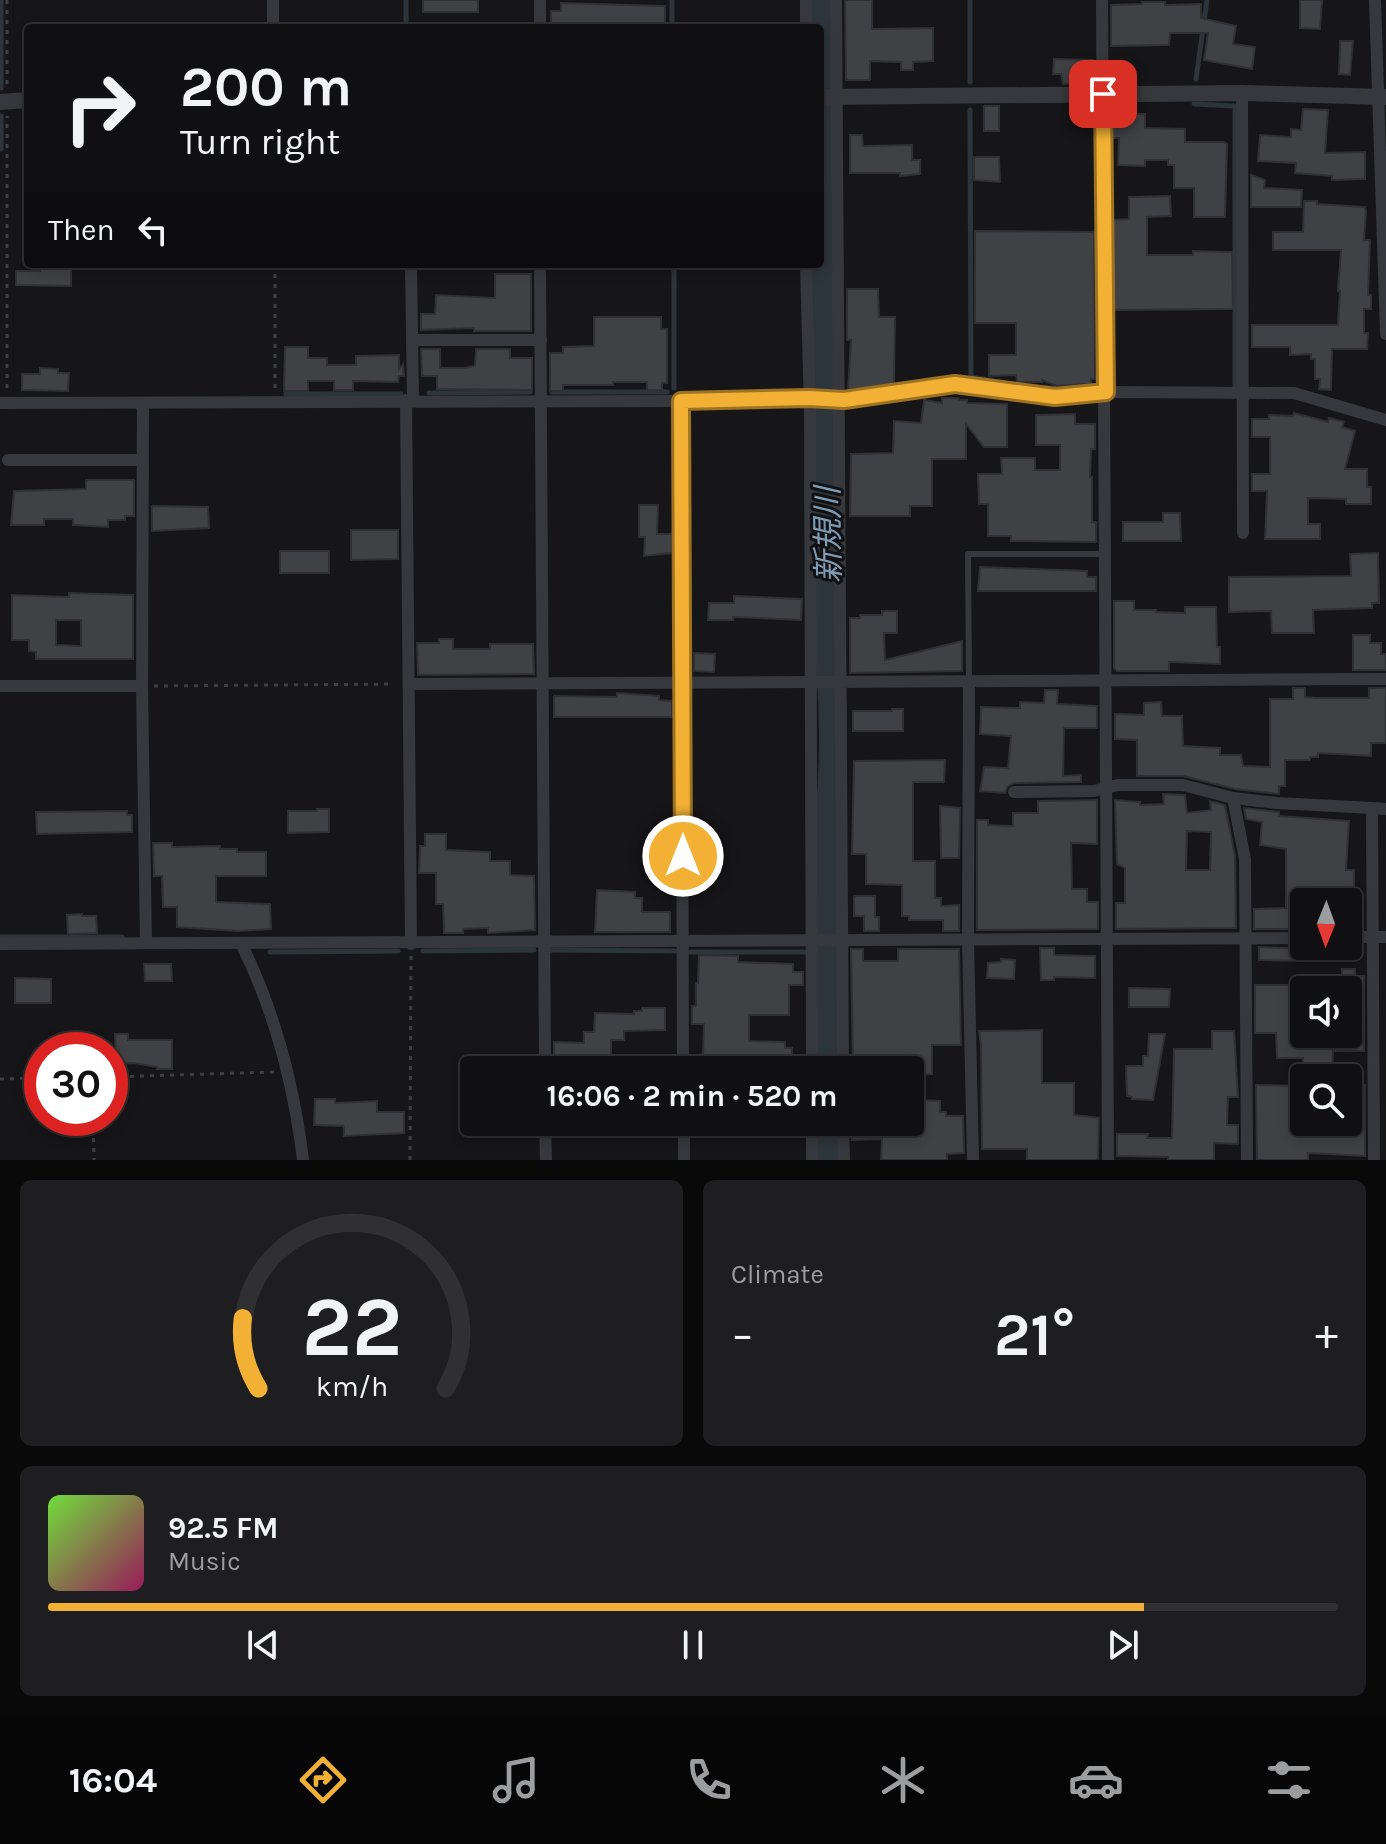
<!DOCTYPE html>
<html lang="en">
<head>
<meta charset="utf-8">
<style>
	:root { --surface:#101012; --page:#1e1e20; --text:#f1f3f6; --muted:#9c9d9f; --line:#303032; --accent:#f2b134 }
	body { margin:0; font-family:Karla,"Noto Sans JP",sans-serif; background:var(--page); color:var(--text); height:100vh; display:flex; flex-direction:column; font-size:30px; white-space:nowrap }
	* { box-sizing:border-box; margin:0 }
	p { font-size:26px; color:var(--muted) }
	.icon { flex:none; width:44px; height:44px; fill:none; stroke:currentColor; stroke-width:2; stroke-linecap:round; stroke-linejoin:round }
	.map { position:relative; height:1160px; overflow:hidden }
	.details { display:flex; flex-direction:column; gap:20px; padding:20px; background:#09090a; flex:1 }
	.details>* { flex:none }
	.hud { position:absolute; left:24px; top:24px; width:800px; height:244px; border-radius:8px; box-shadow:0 4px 12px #0003,0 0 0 2px var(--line); background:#101012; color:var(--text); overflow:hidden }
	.needle { width:52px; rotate:181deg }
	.fabs { position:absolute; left:1290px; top:888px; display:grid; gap:16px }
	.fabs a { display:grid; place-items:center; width:72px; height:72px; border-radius:8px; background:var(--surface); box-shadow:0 4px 12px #0003,0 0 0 2px var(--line); font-size:40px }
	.speed { position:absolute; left:24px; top:1032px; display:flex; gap:16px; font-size:40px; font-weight:700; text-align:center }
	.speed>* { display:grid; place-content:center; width:104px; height:104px; border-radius:50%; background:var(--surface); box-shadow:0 4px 12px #0003,0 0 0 2px var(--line); line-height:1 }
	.speed .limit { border:12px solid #d22; background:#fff; color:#111 }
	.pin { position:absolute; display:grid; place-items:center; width:68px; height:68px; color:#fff; margin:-34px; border-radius:16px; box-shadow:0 4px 12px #0006 }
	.me { position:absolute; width:88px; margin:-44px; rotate:0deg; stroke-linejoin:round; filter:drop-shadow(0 0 6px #0008) }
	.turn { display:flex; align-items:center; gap:28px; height:168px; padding:0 24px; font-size:36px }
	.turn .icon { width:104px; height:104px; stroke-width:2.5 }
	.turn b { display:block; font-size:56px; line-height:68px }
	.then { display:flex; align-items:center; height:76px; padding:0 24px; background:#0003; gap:16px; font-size:30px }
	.big { font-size:60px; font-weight:700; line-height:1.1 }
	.details .tile { flex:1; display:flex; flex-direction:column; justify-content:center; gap:12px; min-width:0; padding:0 28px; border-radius:12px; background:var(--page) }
	.details .dial { align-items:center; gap:0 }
	.dial svg { height:208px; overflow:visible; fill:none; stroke:var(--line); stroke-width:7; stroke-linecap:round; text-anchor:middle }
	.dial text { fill:var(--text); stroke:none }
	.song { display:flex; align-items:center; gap:24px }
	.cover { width:96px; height:96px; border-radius:12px; background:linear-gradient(135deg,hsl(100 70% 55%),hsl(330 70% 35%)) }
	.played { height:8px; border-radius:4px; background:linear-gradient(90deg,var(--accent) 85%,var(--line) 85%) }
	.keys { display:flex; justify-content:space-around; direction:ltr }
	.heat { display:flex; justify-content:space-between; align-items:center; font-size:44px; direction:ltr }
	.details .tiles { flex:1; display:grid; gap:20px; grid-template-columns:1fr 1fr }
	.tile:last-child { grid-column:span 2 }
	.trip { position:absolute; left:460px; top:1056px; width:464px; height:80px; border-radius:8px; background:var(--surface); box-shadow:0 4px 12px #0003,0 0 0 2px var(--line); font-weight:700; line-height:80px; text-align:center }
	.menu { display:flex; height:128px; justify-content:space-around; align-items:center; background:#060607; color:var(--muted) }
	.menu .icon { width:56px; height:56px }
	.menu .on { color:var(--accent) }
	.menu b { font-size:36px; color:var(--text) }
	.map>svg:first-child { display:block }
</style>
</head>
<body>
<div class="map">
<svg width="1386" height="1160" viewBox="0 0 1386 1160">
	<rect width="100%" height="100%" fill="#161618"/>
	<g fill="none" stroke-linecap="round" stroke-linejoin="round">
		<g stroke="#2c353c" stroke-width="5">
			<polyline points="1,0 1,88"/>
			<polyline points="672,0 672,28"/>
			<polyline points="970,0 970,82"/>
			<polyline points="406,28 406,0"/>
			<polyline points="1196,79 1207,0"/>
			<polyline points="1194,104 1235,106 1235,389"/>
			<polyline points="970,110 971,377 1026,387 1076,389"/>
			<polyline points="1,116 1,149"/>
			<polyline points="674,264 674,388"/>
			<polyline points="552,392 667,392"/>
			<polyline points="429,393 530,392"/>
			<polyline points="286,394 401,394"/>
			<polyline points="0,937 122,937"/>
			<polyline points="551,950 675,951"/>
			<polyline points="423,951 534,950"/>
			<polyline points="270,952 398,951"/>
			<polyline points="690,952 826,952"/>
		</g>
		<g stroke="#2c353c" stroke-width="28">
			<path d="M822 0 826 621C834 690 837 776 825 844L827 1070"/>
			<polyline points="827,1122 827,1160"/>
		</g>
	</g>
	<g fill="#404145" stroke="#303034" stroke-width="2" fill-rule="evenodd">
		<rect x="423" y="0" width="55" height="12"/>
		<polygon points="845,0 872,0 872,29 933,28 933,61 913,62 913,70 901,70 901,62 870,61 870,80 846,80"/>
		<polygon points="1300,0 1322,0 1320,29 1300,28"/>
		<polygon points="1142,2 1165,2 1165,5 1201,4 1201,18 1236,26 1233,44 1255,47 1252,69 1204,60 1208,33 1170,33 1169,45 1111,46 1111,5 1142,4"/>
		<polygon points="561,3 665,6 665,24 551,24 551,11 561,11"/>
		<polygon points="1340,41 1353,41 1350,75 1339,74"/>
		<polygon points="1054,59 1093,60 1093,83 1063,84 1061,74 1053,74"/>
		<rect x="984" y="106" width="15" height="25"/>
		<polygon points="1303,109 1328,110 1325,153 1365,152 1365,179 1332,180 1332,176 1295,173 1296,163 1258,161 1260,135 1291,137 1291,129 1301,130"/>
		<polygon points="1121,114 1145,114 1145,128 1185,129 1185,142 1224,142 1227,144 1225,217 1194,217 1194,188 1174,188 1174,165 1168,165 1168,160 1145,160 1145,166 1118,165 1119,138 1112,138 1112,120 1121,120"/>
		<polygon points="850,135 862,135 863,146 912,145 912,160 920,160 920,174 900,176 900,173 850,173"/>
		<polygon points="974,157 999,157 1000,182 974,180"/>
		<polygon points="1251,175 1265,180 1264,188 1302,190 1301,207 1251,207"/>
		<polygon points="1170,196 1171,216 1147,217 1147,255 1193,255 1193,251 1232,252 1233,309 1113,310 1112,220 1129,219 1129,197"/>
		<polygon points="1304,201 1317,201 1317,204 1365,207 1366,211 1364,240 1370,240 1368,295 1371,295 1371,309 1364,309 1364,333 1368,333 1367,349 1332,349 1331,390 1319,389 1320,379 1315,379 1315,359 1311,359 1311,354 1290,355 1290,347 1252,347 1252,325 1338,325 1340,291 1338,291 1341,250 1273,250 1273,232 1303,232"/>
		<polygon points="975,231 1094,232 1095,379 1091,379 1091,384 1057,386 1042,380 1042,382 1017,382 1016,375 989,376 989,355 1016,355 1016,323 975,323"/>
		<polygon points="40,264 71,264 71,286 16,285 16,271 40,271"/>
		<polygon points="495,274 531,274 531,331 474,331 474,328 421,330 421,314 435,314 436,295 495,298"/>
		<polygon points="847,289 878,289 879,317 895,317 894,384 848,390 851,340 847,340"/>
		<polygon points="594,317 661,317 661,329 667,329 667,383 662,383 662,390 647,390 647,382 613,382 613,385 563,385 563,391 550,391 550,353 563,353 563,347 594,346"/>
		<polygon points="285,347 308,347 308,358 327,358 327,365 356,365 356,356 399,355 399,369 403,364 404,376 399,376 398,382 353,381 353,390 334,390 334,381 308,381 308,391 284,391"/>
		<polygon points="421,349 440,349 440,368 464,368 475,366 476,349 510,349 510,358 532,358 532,390 437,389 437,376 422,376"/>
		<polygon points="40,368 58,369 58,373 69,373 68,391 22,390 22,374 40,374"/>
		<polygon points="942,398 958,398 959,400 967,400 967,403 1007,404 1007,447 984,447 966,424 966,459 932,459 932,506 910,506 910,516 850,516 851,454 893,453 894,421 921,423 924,400 942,403"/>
		<polygon points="1294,413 1328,422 1329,418 1344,422 1342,427 1355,431 1345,469 1367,469 1367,487 1371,487 1371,504 1346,504 1346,499 1308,498 1308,524 1320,524 1320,539 1265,539 1267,491 1252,491 1252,474 1270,474 1270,437 1252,437 1252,419 1269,419 1269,415 1293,416"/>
		<polygon points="1075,414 1075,424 1095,424 1095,449 1091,449 1090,477 1092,477 1092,522 1096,522 1096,542 1011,541 1011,536 988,536 988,504 979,504 978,474 1002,474 1001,458 1035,458 1035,470 1060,470 1060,445 1036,445 1036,415"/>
		<polygon points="86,480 134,480 134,516 125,516 125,520 108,520 108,527 73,525 73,519 44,519 44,525 11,525 14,491 86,489"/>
		<polygon points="639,505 658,505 657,534 672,534 672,553 644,556 645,537 639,537"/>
		<polygon points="152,506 208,507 209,528 152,531"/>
		<polygon points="1163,513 1180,513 1181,541 1123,541 1123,522 1163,522"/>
		<polygon points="351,530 398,530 398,559 351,560"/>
		<rect x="280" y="551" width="49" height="22"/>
		<polygon points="1378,553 1379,603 1372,603 1372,608 1313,610 1314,633 1272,633 1271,611 1229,612 1229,577 1351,576 1350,554"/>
		<polygon points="980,567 1087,571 1087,577 1096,577 1096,591 978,591"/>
		<path d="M69 593 133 595V659H36V652L29 651V640H12V595L69 597ZM56 620H81V646L56 645Z"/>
		<polygon points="734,596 802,599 801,620 733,617 733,620 708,620 709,603 734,603"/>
		<polygon points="1114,601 1134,601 1134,610 1156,610 1156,612 1185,613 1185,607 1216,607 1217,647 1220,647 1220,664 1169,662 1169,671 1117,671 1114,668"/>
		<polygon points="882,611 897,611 897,633 884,633 885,660 962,641 962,671 850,673 850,618 860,618 860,615 882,615"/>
		<polygon points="1353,635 1370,635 1370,643 1381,643 1381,654 1386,654 1386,670 1353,670"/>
		<polygon points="439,639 453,639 453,649 490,649 490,644 533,644 534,674 418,675 417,643 439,643"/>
		<polygon points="694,653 715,654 714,672 694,671"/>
		<polygon points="1293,688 1305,688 1305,697 1317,698 1369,698 1369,688 1386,688 1386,743 1371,743 1371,756 1318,753 1318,757 1310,757 1310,760 1285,760 1285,786 1279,786 1279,794 1235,789 1183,776 1137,776 1137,740 1115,739 1115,714 1144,715 1144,703 1161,702 1162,716 1182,716 1183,746 1220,748 1220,755 1241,755 1243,766 1270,767 1270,699 1293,699"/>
		<polygon points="1045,690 1058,690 1057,704 1097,706 1097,728 1064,728 1063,776 1081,775 1081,782 1014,783 1007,787 1005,793 980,791 984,767 1008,768 1011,736 980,734 981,707 1020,708 1020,702 1044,703"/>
		<polygon points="617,693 659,696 659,700 672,701 672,717 554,717 554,696 617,697"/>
		<polygon points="892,709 903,709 903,731 853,731 853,711 892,711"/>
		<polygon points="945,760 944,782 913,782 913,861 935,861 935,898 941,898 941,906 959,905 959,931 943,931 943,920 909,920 909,916 902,916 902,885 866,884 866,854 852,854 854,761"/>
		<path d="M1163 794 1185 795 1187 813 1211 810 1210 801 1225 805 1235 856 1236 928 1116 929V903H1125V868L1117 864 1115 800 1140 802V805L1164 804ZM1187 831 1211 832 1210 870H1186Z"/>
		<polygon points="1097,800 1097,844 1071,843 1072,889 1087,889 1087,902 1098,902 1098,929 977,930 977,820 988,820 988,825 1013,826 1013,813 1038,813 1038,801"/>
		<polygon points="940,806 960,808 959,858 941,858"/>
		<polygon points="1244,808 1279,812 1279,816 1349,821 1346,870 1354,870 1354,897 1327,897 1327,902 1304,902 1304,929 1254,929 1254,909 1286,908 1286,849 1260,845 1262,822 1246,819"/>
		<polygon points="317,809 329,809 329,832 288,833 288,811 317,811"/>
		<polygon points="127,811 127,815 132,815 132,832 37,834 36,812"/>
		<polygon points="425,834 446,834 446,850 490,852 490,861 510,861 510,875 534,876 535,930 488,933 488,928 463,929 463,933 444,933 443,904 436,904 436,873 419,873 420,846 425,846"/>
		<polygon points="153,843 172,843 172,847 220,846 220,849 237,849 237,852 266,852 266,876 216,876 216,902 270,904 271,929 238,931 177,927 177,907 163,907 162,876 154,876"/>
		<polygon points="597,890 635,892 635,898 642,898 642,912 670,912 670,932 595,932"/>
		<polygon points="854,896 875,896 875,917 879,917 879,931 864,931 864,916 854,916"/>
		<polygon points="82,914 82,916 96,916 97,933 68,934 67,915"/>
		<polygon points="1259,947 1310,949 1310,961 1259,960"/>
		<polygon points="1040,948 1054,948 1054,955 1095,956 1095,978 1054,977 1054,980 1041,980"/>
		<polygon points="851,949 863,949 863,961 898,961 898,949 959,949 961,1045 932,1045 932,1074 910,1075 910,1070 853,1070"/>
		<polygon points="699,955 738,956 738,962 793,964 793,972 803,972 803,985 789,985 789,1015 749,1015 749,1041 785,1042 785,1048 792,1048 792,1056 803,1056 803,1068 692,1070 692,1057 703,1054 704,1024 692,1024 692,1006 696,1006 696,983 698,983"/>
		<polygon points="1001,959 1015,960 1014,979 987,978 988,963 1001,962"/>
		<polygon points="144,964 171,964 172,981 145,981"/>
		<polygon points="1342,969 1355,969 1355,976 1364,976 1364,1051 1333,1051 1332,1076 1303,1075 1303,1058 1277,1058 1276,1033 1255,1033 1255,985 1304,985 1304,1036 1351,1036 1351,1000 1348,1000 1348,990 1342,990"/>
		<polygon points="15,978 51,979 51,1003 15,1003"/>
		<polygon points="1129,988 1170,989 1169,1007 1129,1007"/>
		<polygon points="642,1008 665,1008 665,1030 624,1031 624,1040 611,1040 611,1063 583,1062 583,1070 557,1070 557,1062 554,1062 554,1042 584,1043 584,1032 594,1032 595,1013 634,1014 634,1011 642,1011"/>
		<polygon points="1042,1030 1042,1083 1074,1083 1074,1115 1099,1118 1098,1160 1027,1160 1027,1149 982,1149 981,1045 979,1031"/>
		<polygon points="1212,1031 1234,1031 1238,1097 1228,1097 1227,1125 1238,1125 1238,1144 1214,1143 1214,1160 1168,1160 1168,1157 1117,1156 1117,1134 1148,1134 1147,1138 1172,1138 1174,1049 1212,1049"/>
		<polygon points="115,1034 128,1034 128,1040 172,1040 172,1069 157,1069 157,1067 134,1063 116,1064"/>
		<polygon points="1149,1034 1165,1034 1153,1100 1132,1099 1132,1097 1127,1096 1126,1066 1143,1066 1143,1056 1148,1056"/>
		<polygon points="1256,1085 1304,1086 1304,1126 1337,1126 1337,1122 1348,1122 1348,1112 1352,1112 1352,1085 1365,1085 1365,1156 1308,1153 1308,1160 1257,1160"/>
		<polygon points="315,1099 335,1099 335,1103 377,1101 377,1112 404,1112 404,1133 344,1136 344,1126 314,1125"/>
		<polygon points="920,1100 940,1101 940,1112 946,1112 946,1116 963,1116 964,1153 947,1154 947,1160 881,1160 882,1139 852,1140 852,1122 920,1120"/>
	</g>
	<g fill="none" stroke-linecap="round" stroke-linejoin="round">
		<g stroke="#3d3f44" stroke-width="3" stroke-dasharray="4 6" stroke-linecap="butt">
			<polyline points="7,0 7,88"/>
			<polyline points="7,388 7,116"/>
			<polyline points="275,388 275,264"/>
			<polyline points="154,686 394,684"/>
			<polyline points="110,1077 274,1072"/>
			<polyline points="0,1079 42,1078"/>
			<polyline points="93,1118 94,1160"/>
			<polyline points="410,1160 411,956"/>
		</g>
		<polyline stroke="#37383d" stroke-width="6" points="969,682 968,554 1105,554"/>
		<g stroke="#37383d" stroke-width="12">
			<polyline points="273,0 273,28"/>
			<polyline points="540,0 540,28"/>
			<polyline points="806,0 806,28"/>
			<polyline points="836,0 843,1070"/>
			<polyline points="1102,0 1108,1160"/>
			<polyline points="1375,0 1386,334"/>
			<polyline points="1242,93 1243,533"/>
			<polyline points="411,264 413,400"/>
			<polyline points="540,264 545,1070"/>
			<polyline points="806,264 810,410 812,1070"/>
			<polyline points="413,340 541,340"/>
			<polyline points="406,400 411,944"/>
			<polyline points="681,401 683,1070"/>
			<polyline points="0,403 681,401 809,398 844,400 955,384 1055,397 1106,392 1294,393 1386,420"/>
			<polyline points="143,403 142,686 146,943"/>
			<polyline points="8,460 142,460"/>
			<polyline points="969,682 968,941 973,1160"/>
			<polyline points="410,684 1386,679"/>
			<polyline points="0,686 142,686"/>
			<polyline points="1014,792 1094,791 1118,785 1183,785 1233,798 1277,803 1372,808"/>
			<polyline points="1233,798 1245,859 1247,1160"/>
			<polyline points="1348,937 1386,937"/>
			<path d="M241 943C274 1010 294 1086 303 1160"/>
			<polyline points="0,944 1304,938"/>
			<polyline points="545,1122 546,1160"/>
			<polyline points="684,1122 684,1160"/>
			<polyline points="812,1122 812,1160"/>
			<polyline points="843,1122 844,1160"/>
			<polyline points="1374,1160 1372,808 1386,809"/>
		</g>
		<g stroke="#37383d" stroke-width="16">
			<polyline points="820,97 1242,93 1386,97"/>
			<polyline points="0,102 28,100"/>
		</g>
	</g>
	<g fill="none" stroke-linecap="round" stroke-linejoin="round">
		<defs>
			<polyline id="route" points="683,856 681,401 809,398 844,400 955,384 1055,397 1106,392 1103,94"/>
		</defs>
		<use href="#route" stroke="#9d7322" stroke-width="20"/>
		<use href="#route" stroke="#f2b134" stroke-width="14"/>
	</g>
	<g text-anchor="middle" stroke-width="6" stroke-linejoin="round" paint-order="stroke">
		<g font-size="32" font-style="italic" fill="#7f9bb3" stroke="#111113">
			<text transform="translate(828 535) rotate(-91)" y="11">新規川</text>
		</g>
	</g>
</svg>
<div class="fabs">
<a><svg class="needle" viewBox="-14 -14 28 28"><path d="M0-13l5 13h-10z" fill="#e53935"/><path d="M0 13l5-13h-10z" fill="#9c9d9f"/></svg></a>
<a><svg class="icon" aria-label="sound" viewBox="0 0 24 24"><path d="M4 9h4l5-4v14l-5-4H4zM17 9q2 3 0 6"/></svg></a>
<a><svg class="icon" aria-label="search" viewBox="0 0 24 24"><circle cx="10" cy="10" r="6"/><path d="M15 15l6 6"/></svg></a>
</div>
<div class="speed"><div class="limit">30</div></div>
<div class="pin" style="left:1103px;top:94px;background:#d93025"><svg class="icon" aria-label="arrive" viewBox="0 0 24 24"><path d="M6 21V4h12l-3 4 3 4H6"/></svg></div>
<svg class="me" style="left:683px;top:856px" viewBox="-20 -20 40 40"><circle r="17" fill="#f2b134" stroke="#fff" stroke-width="3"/><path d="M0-11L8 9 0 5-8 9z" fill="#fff"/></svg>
<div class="trip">16:06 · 2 min · 520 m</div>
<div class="hud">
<div class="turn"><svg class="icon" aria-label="right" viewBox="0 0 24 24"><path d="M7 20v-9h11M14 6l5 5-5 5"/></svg><div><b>200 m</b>Turn right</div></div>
<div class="then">Then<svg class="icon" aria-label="left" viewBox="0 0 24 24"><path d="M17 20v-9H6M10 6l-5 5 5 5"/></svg></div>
</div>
</div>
<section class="details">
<div class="tiles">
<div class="tile dial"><svg viewBox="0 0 100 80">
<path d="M14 69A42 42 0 1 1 86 69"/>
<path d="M14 69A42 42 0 0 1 8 42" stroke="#f2b134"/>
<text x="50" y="56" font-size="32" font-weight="700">22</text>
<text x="50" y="72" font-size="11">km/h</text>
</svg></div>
<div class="tile"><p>Climate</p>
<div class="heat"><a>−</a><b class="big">21°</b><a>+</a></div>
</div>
<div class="tile">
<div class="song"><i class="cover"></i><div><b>92.5 FM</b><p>Music</p></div></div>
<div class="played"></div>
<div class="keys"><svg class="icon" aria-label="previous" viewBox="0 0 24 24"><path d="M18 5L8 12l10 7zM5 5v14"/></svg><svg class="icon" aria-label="pause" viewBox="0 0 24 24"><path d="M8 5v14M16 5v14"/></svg><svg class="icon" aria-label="next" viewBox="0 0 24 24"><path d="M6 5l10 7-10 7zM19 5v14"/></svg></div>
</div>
</div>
</section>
<nav class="menu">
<b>16:04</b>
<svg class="icon on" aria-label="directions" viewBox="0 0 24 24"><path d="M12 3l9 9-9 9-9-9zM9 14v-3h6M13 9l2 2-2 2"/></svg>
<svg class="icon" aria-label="music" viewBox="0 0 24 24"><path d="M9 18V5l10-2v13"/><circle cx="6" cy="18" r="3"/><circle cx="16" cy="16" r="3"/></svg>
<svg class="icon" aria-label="phone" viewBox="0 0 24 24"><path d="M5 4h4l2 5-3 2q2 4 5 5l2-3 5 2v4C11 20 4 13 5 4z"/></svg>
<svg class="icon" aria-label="climate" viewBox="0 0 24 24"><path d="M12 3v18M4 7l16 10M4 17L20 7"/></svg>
<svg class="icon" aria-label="car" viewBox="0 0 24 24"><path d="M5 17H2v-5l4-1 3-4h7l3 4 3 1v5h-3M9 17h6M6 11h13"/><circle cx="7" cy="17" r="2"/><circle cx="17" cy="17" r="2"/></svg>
<svg class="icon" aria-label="filters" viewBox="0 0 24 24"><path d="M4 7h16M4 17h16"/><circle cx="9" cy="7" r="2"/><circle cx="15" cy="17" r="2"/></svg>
</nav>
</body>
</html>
